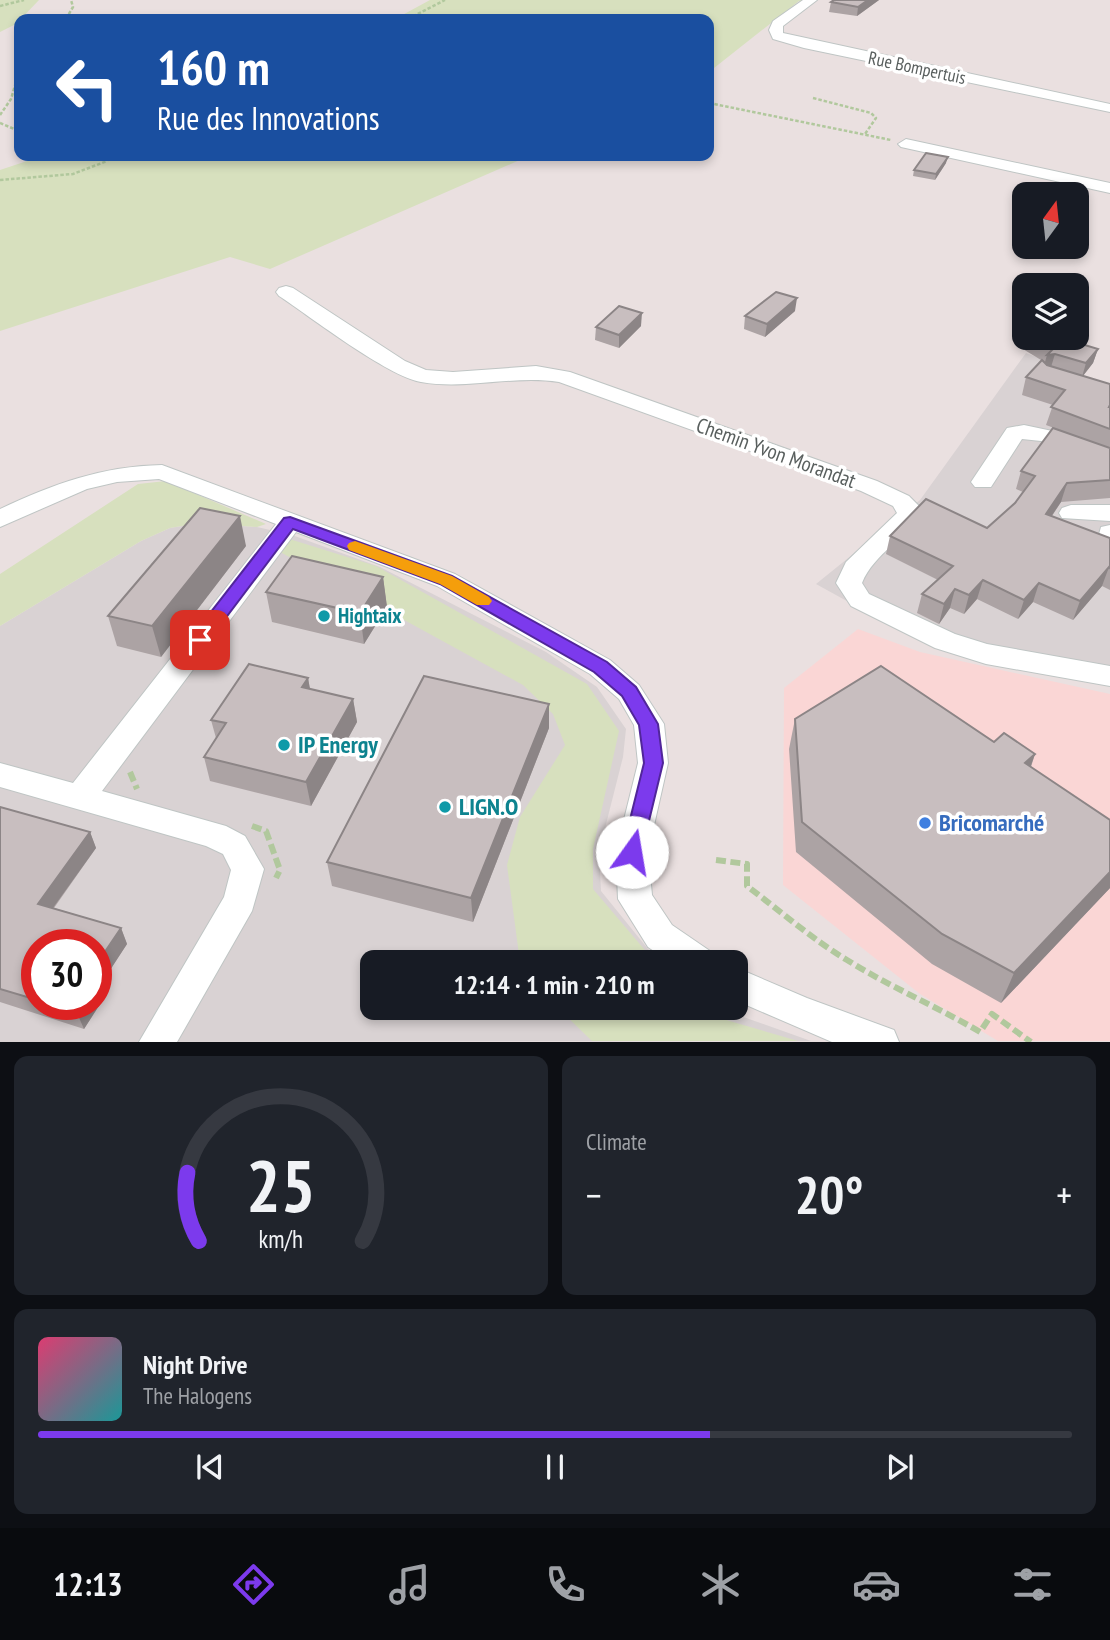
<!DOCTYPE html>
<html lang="en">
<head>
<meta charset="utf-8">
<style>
	:root { --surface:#171b24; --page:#20242c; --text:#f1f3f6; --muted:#9ea1a6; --line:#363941; --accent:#7c3aed }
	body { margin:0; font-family:"PT Sans Narrow",sans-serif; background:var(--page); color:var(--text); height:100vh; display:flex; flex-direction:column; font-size:26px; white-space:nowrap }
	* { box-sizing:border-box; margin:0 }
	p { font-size:23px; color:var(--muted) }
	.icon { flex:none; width:38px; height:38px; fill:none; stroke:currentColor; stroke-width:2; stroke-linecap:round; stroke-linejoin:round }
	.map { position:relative; height:1042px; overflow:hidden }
	.drawer { display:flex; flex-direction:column; gap:14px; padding:14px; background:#0d0f14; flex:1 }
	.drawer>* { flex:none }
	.banner { position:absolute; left:14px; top:14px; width:700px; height:147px; border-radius:14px; box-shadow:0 4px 10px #0003; background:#1a4fa0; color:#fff; overflow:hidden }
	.needle { width:46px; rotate:15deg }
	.fabs { position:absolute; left:1012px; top:182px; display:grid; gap:14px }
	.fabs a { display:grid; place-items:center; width:77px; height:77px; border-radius:14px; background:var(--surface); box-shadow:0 4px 10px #0003; font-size:35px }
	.speed { position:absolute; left:21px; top:929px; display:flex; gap:14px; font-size:35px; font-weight:700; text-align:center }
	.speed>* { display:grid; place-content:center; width:91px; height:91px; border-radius:50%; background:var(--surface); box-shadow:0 4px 10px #0003; line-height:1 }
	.speed .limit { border:10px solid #d22; background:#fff; color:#111 }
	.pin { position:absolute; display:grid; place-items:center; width:60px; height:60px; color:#fff; margin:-30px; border-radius:14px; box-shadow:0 4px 10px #0006 }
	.me { position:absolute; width:77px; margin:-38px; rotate:13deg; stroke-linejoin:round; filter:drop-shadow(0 0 5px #0008) }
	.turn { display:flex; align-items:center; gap:24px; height:147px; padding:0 28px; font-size:32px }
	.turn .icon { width:91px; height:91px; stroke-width:2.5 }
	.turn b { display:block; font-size:49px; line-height:60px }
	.big { font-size:52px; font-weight:800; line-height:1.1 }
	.drawer .widget { flex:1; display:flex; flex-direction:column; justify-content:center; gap:10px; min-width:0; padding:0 24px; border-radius:14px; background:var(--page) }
	.drawer .dial { align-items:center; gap:0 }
	.dial svg { height:182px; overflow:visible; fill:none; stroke:var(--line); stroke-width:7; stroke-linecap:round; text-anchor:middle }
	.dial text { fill:var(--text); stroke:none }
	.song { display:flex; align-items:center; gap:21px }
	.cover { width:84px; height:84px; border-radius:10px; background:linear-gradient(135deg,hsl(340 70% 55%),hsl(180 70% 35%)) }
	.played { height:7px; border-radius:4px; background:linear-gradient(90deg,var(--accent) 65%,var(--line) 65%) }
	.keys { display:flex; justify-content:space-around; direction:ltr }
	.heat { display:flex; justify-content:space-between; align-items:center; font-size:38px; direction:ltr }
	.drawer .tiles { flex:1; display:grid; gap:14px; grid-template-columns:1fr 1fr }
	.widget:last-child { grid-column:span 2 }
	.trip { position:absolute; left:360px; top:950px; width:388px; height:70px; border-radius:14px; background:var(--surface); box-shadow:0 4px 10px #0003; font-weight:800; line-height:70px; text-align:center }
	.menu { display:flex; height:112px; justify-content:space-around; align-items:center; background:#090b0e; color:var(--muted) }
	.menu .icon { width:49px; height:49px }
	.menu .selected { color:var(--accent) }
	.menu b { font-size:32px; color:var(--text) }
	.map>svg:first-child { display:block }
</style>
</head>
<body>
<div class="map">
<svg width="1110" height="1042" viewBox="0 0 1110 1042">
	<rect width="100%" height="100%" fill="#eae0e0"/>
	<polygon fill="#fad6d5" points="858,629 920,652 1110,694 1110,1041 998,1041 920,994 783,885 784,688"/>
	<g fill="#d9d2d3" fill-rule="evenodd">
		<polygon points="1026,353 1110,385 1110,681 912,637 816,584 920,500"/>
		<path d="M200 523 257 527 292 535 380 567 546 652 597 687 626 729 623 757 599 852 601 891 648 949 664 962H373V1008H718L811 1041 0 1042V626L141 541 170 528ZM37 945H96V1004H37Z"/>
	</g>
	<g fill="#d7e0be">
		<polygon points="0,0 39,0 16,24 0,32"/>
		<polygon points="430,0 810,0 799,1 709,72 709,19 395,19"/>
		<polygon points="42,156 529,156 270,269 230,257 0,331 0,170"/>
		<polygon points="166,481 266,524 257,527 200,523 170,528 141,541 0,626 0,574 138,484"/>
		<polygon points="283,537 376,566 587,684 619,731 593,849 593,889 655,962 520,962 507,865 520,817 565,745 553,714 523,685 282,553 276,547"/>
		<polygon points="558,1008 706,1008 716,1017 798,1041 592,1041"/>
	</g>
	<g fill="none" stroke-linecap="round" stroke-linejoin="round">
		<defs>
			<g id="minor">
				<polygon points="803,0 817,0 783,26 783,33 1110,104 1110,112 804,48 773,39 769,30 773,21"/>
				<polygon points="906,139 1110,183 1110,193 901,147 898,144"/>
				<path d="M286 286 293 288 405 361 426 370 453 372 536 366 570 372 877 481 909 496 923 510C908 538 874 553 862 583L869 594 955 634 987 644 1110 666V686L986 664 935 648 851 606 836 583 846 562 897 513 893 506 861 491 559 382C513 375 466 390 421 382 387 376 311 317 279 296L276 292 279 288Z"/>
				<polygon points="1024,425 1057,432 1110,452 1110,467 1041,441 1022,439 991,487 975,487 971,482 1007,428"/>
				<path d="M162 465 455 574 610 660 639 685 664 724 668 763 648 852 652 895 672 925 710 951 715 962H670L648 947 618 899 616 852 638 763 634 725 619 699 590 674 437 586 296 532 102 791 226 826 245 836 264 869 252 911 177 1042H139L224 897 231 870 223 854 206 846 0 787V763L73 783 276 524 159 479 117 482 87 489 0 527V509C53 484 103 466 162 465Z"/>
				<polygon points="1071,505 1110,505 1110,521 1062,518 1059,513 1062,508"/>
				<polygon points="1110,525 1110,546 1101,544 1098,538 1101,527"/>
				<polygon points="737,968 807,998 894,1030 899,1042 832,1042 737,1001"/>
			</g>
		</defs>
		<use href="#minor" stroke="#bfc5c4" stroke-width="2"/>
		<g stroke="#b1c89d" stroke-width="2.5" stroke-dasharray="3.5 2" stroke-linecap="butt">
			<polyline points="0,6 24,0"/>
			<polyline points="66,19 73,7 71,0"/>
			<polyline points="408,19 445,0"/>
			<polyline points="813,98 871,113 876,118 865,134"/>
			<polyline points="709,103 891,140"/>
			<polyline points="0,115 11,99 19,72"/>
			<polyline points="0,123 19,131"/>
			<polyline points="0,180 73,174 107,161 109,156"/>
		</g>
		<g stroke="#b1c89d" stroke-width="6" stroke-dasharray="10 4.5" stroke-linecap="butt">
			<polyline points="130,772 137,789"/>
			<polyline points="252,826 266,831 280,870 276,878"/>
			<path d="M716 860 747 864V886C780 911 812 939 847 960 890 987 936 1006 980 1032L992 1014 1031 1042"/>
		</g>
		<use href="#minor" fill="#fff" fill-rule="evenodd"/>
	</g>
	<g fill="#aca3a4" fill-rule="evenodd">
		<polygon points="879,0 857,16 829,12 831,2"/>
		<polygon points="946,163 935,180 913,176 914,170"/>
		<polygon points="795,311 765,337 744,329 745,316"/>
		<polygon points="641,326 619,348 595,340 596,327"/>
		<polygon points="1024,328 1024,338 1076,338 1082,344 1098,349 1093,363 1083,376 1110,384 1110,498 1061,502 1052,516 1110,538 1110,590 1102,586 1073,620 1033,602 1018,619 977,599 964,614 950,608 939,624 917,613 922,594 938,580 886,554 890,536 987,528 1015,503 1023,492 1016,489 1021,471 1073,435 1046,425 1053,405 1022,395 1026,377 1041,360 1018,346"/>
		<polygon points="246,546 161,657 117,646 108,616"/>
		<polygon points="383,577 387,607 364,644 272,622 266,592"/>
		<polygon points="308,678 310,689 353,699 357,722 311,806 210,781 204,757 216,738 211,720"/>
		<polygon points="549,704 549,728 473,922 332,886 327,862"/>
		<polygon points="795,719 994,742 1035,754 1031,767 1110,820 1110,888 1001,1003 932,964 796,852 789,749"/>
		<path d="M0 807 90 832 96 848 54 908 121 928 127 944 97 990 102 1001 84 1029 0 1002ZM37 945 96 1004H37Z"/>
	</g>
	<g fill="#8c8586">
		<polygon points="868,0 879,0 857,16 858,7"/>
		<polygon points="948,157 946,163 935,180 936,174"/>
		<polygon points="797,298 795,311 765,337 767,324"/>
		<polygon points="642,313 641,326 619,348 619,335"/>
		<polygon points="1085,334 1081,348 1078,343"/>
		<polygon points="1098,349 1093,363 1082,377 1086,363"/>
		<polygon points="1055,354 1051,367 1043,369 1047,355"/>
		<polygon points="1067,483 1061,502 1040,533 1046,514"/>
		<polygon points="240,516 246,546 161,657 152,626"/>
		<polygon points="1109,567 1102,586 1073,620 1080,601"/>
		<polygon points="383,577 387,607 364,644 360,613"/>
		<polygon points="983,580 977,599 964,614 969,595"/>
		<polygon points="1039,583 1033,602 1018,619 1024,600"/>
		<polygon points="955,589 950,608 939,624 944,604"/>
		<polygon points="308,678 312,701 302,687"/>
		<polygon points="353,699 357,722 311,806 306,782"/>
		<polygon points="549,704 549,728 473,922 471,898"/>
		<polygon points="1035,754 1024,785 1025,763"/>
		<polygon points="90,832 96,848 45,919 38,904"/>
		<polygon points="1110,872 1110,888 1001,1003 1014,973"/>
		<polygon points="121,928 127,944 97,990 102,1001 84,1029 77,1013 83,1004 96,1004 96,965"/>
	</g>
	<g fill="#c8bebf" stroke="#8c8586" stroke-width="2">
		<polygon points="834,0 868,0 858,7 831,2"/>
		<polygon points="926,153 948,157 936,174 914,170"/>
		<polygon points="776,292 797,298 767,324 745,316"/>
		<polygon points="619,306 642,313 619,335 596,327"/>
		<polygon points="1076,331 1085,334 1078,343 1098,349 1086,363 1055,354 1047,355 1052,350 1031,338 1076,338"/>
		<polygon points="1042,360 1047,365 1110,384 1110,405 1109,407 1110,407 1110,429 1051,407 1065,390 1026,377"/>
		<polygon points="1053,428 1110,448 1110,480 1067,483 1046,514 1110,538 1110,568 1109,567 1080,601 1039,583 1024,600 983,580 969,595 955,589 944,604 922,594 953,566 890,536 926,499 987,528 1015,503 1035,476 1021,471"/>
		<polygon points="200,508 240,516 152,626 108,616"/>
		<polygon points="292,556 383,577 360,613 266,592"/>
		<polygon points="249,664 308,678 302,687 353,699 306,782 204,757 226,723 211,720"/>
		<polygon points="881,666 994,742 1004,733 1035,754 1025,763 1110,820 1110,872 1014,973 942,934 802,822 795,719"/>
		<polygon points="424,676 549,704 471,898 327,862"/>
		<polygon points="0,807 90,832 38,904 121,928 96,965 96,945 37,945 37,1000 0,989"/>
		<polygon points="50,1004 83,1004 77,1013"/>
	</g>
	<polygon fill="#7c3aed" stroke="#51269a" stroke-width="2" points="290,517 452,576 607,662 636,687 658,724 663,763 640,858 632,861 625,858 622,852 644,763 639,725 622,696 594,672 440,584 293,529 206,644 193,644 191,640 193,635 284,518"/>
	<polygon fill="#f59e0b" points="355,541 452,576 489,597 492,601 489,605 477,605 440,584 349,550 347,546 349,543"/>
	<g fill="#0f9aa8" stroke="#fff" stroke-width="2.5">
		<circle cx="324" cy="616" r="7"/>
		<circle cx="284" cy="745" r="7"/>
		<circle cx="445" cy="807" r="7"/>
	</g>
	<circle fill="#3f7fe0" stroke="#fff" stroke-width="2.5" cx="925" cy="823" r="7"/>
	<g text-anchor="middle" stroke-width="7" stroke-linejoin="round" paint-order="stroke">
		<g font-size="18" fill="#595f5e" stroke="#fff">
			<text transform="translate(917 68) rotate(12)" y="6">Rue Bompertuis</text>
		</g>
		<g font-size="21" fill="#595f5e" stroke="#fff">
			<text transform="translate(776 453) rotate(20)" y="7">Chemin Yvon Morandat</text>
		</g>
		<g font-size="21" font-weight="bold" fill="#0d838f" stroke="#fff" text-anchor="start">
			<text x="338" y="623">Hightaix</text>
		</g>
		<g font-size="24" font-weight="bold" fill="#0d838f" stroke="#fff" text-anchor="start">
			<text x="298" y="753">IP Energy</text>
			<text x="459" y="815">LIGN.O</text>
		</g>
		<g font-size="24" font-weight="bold" fill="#366cbe" stroke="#fff" text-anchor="start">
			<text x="939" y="831">Bricomarché</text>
		</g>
	</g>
</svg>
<div class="fabs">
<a><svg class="needle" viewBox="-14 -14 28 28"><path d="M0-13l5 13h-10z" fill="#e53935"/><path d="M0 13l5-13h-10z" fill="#9ea1a6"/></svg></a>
<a><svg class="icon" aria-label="layers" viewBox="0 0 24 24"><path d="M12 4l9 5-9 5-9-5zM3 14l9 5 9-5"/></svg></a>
</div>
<div class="speed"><div class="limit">30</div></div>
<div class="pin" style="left:200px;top:640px;background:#d93025"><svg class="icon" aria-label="arrive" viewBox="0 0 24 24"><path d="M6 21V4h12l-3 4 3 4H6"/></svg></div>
<svg class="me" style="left:632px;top:852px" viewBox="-20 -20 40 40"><circle r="19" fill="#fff"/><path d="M0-13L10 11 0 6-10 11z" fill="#7c3aed"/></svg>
<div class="trip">12:14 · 1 min · 210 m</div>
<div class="banner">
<div class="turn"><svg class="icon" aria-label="left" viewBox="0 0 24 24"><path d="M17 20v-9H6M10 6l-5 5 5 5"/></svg><div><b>160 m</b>Rue des Innovations</div></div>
</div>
</div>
<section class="drawer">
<div class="tiles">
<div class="widget dial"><svg viewBox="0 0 100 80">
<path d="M14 69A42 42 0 1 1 86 69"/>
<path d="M14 69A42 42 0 0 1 9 39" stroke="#7c3aed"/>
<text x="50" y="56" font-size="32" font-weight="700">25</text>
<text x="50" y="72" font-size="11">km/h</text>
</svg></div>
<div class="widget"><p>Climate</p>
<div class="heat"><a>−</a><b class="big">20°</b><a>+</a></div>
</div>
<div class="widget">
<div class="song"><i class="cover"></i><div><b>Night Drive</b><p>The Halogens</p></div></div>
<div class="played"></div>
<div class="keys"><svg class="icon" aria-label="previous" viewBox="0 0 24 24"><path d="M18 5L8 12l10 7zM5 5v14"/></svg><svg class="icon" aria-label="pause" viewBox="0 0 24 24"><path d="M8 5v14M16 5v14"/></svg><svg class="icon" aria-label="next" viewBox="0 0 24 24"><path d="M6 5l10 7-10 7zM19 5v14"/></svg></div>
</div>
</div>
</section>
<nav class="menu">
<b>12:13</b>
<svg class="icon selected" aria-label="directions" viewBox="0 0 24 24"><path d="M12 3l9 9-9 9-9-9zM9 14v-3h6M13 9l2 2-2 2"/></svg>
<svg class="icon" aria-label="music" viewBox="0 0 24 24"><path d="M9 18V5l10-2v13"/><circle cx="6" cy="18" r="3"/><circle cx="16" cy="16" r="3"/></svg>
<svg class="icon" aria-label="phone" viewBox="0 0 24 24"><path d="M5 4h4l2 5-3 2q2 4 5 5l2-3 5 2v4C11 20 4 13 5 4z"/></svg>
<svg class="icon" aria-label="climate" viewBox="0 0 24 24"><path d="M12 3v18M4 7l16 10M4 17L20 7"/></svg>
<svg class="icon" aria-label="car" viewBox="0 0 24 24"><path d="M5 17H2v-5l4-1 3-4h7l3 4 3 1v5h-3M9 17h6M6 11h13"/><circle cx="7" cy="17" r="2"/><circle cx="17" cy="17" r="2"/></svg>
<svg class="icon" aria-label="filters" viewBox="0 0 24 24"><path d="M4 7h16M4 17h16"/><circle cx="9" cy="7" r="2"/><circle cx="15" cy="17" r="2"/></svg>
</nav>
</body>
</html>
